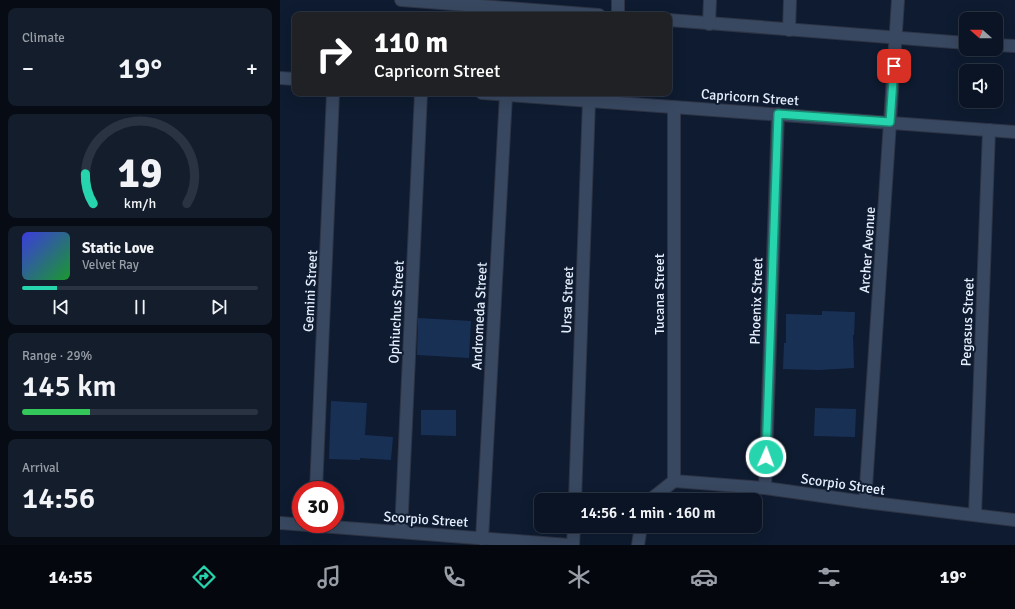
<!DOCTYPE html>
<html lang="en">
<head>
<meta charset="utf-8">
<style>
	:root { --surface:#0a1424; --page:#131d2c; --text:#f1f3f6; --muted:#999ea6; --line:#2a3341; --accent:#26d5ae }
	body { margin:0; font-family:Signika,sans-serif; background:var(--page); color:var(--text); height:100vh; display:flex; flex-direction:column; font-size:15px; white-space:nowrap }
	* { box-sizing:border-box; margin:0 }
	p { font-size:13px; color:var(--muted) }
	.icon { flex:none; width:22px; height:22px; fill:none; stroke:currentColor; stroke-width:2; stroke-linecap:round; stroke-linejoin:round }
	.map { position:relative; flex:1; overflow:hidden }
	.side { display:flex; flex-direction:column; gap:8px; padding:8px; background:#060b14; width:280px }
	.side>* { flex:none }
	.banner { position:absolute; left:12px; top:12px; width:380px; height:84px; border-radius:8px; box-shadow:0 4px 16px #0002,0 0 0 1px var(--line); background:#202124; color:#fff; overflow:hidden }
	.needle { width:26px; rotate:291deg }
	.buttons { position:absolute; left:679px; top:12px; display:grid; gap:8px }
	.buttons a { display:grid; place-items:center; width:44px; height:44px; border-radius:8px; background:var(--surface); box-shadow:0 4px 16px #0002,0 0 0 1px var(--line); font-size:20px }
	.speed { position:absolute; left:12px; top:481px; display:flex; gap:8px; font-size:20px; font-weight:700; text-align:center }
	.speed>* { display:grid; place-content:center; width:52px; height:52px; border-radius:50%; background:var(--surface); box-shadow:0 4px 16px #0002,0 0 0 1px var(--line); line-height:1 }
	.speed .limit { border:6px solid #d22; background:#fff; color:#111 }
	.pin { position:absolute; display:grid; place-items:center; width:34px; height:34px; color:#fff; margin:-17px; border-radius:8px; box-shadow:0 2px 6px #0006 }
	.me { position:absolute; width:44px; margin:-22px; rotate:2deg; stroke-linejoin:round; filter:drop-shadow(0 0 3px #0008) }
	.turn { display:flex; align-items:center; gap:14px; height:84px; padding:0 16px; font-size:18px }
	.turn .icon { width:52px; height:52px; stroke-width:2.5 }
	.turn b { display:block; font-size:28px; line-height:34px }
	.big { font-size:30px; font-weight:600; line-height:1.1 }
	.side .tile { flex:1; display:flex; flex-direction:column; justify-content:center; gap:6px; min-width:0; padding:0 14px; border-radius:8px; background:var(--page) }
	.side .dial { align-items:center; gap:0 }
	.dial svg { height:104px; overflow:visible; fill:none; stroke:var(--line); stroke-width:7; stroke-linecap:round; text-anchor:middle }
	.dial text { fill:var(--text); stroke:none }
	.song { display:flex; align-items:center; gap:12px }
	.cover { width:48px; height:48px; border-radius:6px; background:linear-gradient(135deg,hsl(240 70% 55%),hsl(130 70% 35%)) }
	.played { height:4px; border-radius:2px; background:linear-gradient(90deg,var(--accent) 15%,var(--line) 15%) }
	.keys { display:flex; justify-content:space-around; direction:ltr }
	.heat { display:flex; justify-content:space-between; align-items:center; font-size:22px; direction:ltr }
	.charge { height:6px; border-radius:3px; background:linear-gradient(90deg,#34c759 29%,var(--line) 0) }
	.trip { position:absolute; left:254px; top:493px; width:228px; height:40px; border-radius:8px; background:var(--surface); box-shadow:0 4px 16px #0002,0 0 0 1px var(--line); font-weight:600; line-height:40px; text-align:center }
	.dock { display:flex; height:64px; justify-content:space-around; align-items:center; background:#04080e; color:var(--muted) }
	.dock .icon { width:28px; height:28px }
	.dock .active { color:var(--accent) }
	.dock b { font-size:18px; color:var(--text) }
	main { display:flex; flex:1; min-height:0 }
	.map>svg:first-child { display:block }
</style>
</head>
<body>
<main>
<section class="side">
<div class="tile"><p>Climate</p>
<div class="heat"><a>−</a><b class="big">19°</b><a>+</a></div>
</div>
<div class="tile dial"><svg viewBox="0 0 100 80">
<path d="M14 69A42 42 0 1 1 86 69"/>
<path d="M14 69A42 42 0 0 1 8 46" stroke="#26d5ae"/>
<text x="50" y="56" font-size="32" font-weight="700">19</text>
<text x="50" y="72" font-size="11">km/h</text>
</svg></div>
<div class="tile">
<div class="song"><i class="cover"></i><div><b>Static Love</b><p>Velvet Ray</p></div></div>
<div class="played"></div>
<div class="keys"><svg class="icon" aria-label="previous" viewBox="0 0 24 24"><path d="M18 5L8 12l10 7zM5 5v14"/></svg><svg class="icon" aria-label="pause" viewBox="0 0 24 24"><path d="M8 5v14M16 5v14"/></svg><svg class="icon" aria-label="next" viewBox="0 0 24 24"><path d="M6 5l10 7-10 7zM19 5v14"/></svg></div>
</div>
<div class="tile"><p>Range · 29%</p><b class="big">145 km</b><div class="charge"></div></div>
<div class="tile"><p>Arrival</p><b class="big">14:56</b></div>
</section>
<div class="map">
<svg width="735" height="545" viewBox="0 0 735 545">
	<rect width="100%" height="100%" fill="#0e1b30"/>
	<g fill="#193055">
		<polygon points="542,311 575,312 574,335 573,335 574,368 539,370 503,369 504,343 506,343 506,314 542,315"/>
		<polygon points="138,318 191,321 189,358 137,355"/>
		<polygon points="51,401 87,403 85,435 113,437 111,460 80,458 80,460 49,459"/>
		<polygon points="535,408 576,409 575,437 534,436"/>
		<polygon points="141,410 176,410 176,436 141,435"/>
	</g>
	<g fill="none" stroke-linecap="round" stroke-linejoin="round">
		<defs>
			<g id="minor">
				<polyline points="121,0 319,15"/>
				<polyline points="338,15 338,0"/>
				<polyline points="389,20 686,43"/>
				<polyline points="429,24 430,0"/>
				<polyline points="509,30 510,0"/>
				<polyline points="716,45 735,46"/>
				<polyline points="0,78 15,79"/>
				<polyline points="202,93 735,132"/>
				<polyline points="394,481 394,107"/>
				<polyline points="485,488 498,114"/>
				<polyline points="36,490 53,93"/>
				<polyline points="295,500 309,101"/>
				<polyline points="370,500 394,481 485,488 585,502 735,520"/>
				<polyline points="585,502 618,0"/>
				<polyline points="695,515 709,130"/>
				<polyline points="0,523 289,545"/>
				<polyline points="121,532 141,93"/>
				<polyline points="202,539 226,95"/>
				<polyline points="293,545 294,526"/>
				<polyline points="358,545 361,526"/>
			</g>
		</defs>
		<use href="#minor" stroke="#2e3445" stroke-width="14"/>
		<use href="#minor" stroke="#384860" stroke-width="12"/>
	</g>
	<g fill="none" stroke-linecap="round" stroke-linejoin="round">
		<defs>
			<polyline id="route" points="486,457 498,114 610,122 614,66"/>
		</defs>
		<use href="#route" stroke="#198a71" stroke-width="10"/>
		<use href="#route" stroke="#26d5ae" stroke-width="7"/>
	</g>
	<g text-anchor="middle" stroke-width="4" stroke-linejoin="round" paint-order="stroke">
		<g font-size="14" fill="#e5eefd" stroke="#0e1b30">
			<text transform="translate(470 97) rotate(4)" y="5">Capricorn Street</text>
			<text transform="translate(587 250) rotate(-86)" y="5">Archer Avenue</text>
			<text transform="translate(30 291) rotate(-87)" y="5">Gemini Street</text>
			<text transform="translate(379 294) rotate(-90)" y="5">Tucana Street</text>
			<text transform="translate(287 300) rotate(-88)" y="5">Ursa Street</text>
			<text transform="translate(476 301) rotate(-88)" y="5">Phoenix Street</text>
			<text transform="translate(116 312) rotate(-87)" y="5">Ophiuchus Street</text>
			<text transform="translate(199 316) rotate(-87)" y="5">Andromeda Street</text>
			<text transform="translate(687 322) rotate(-88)" y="5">Pegasus Street</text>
			<text transform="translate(563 484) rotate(8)" y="5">Scorpio Street</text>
			<text transform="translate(146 519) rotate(4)" y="5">Scorpio Street</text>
		</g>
	</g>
</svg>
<div class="buttons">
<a><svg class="needle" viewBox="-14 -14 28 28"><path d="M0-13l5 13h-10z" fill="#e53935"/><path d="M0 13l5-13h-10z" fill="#999ea6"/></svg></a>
<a><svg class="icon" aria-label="sound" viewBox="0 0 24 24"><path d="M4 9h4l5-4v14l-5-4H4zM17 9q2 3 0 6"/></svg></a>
</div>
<div class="speed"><div class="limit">30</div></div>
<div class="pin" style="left:614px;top:66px;background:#d93025"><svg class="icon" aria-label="arrive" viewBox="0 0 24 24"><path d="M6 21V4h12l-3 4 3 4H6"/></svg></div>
<svg class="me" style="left:486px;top:457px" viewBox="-20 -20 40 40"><circle r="17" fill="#26d5ae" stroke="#fff" stroke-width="3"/><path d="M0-11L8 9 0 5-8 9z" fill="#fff"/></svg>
<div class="trip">14:56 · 1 min · 160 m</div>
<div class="banner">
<div class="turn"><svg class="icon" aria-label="right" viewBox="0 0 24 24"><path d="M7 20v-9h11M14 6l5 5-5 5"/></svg><div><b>110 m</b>Capricorn Street</div></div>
</div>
</div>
</main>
<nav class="dock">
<b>14:55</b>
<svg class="icon active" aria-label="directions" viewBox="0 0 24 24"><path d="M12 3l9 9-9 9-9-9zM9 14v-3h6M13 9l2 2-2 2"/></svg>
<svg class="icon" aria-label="music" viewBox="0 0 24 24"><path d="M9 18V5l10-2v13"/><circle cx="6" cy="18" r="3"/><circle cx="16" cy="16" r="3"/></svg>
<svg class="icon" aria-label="phone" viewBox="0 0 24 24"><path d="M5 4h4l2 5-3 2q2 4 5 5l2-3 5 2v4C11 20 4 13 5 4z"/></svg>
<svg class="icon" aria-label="climate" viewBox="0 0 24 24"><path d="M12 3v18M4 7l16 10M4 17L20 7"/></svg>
<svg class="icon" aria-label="car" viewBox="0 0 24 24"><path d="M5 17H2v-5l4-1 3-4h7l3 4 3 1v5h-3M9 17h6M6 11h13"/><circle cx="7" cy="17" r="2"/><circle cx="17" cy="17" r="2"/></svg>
<svg class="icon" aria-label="filters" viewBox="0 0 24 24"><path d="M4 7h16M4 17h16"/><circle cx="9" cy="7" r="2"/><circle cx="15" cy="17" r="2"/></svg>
<b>19°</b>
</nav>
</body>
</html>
